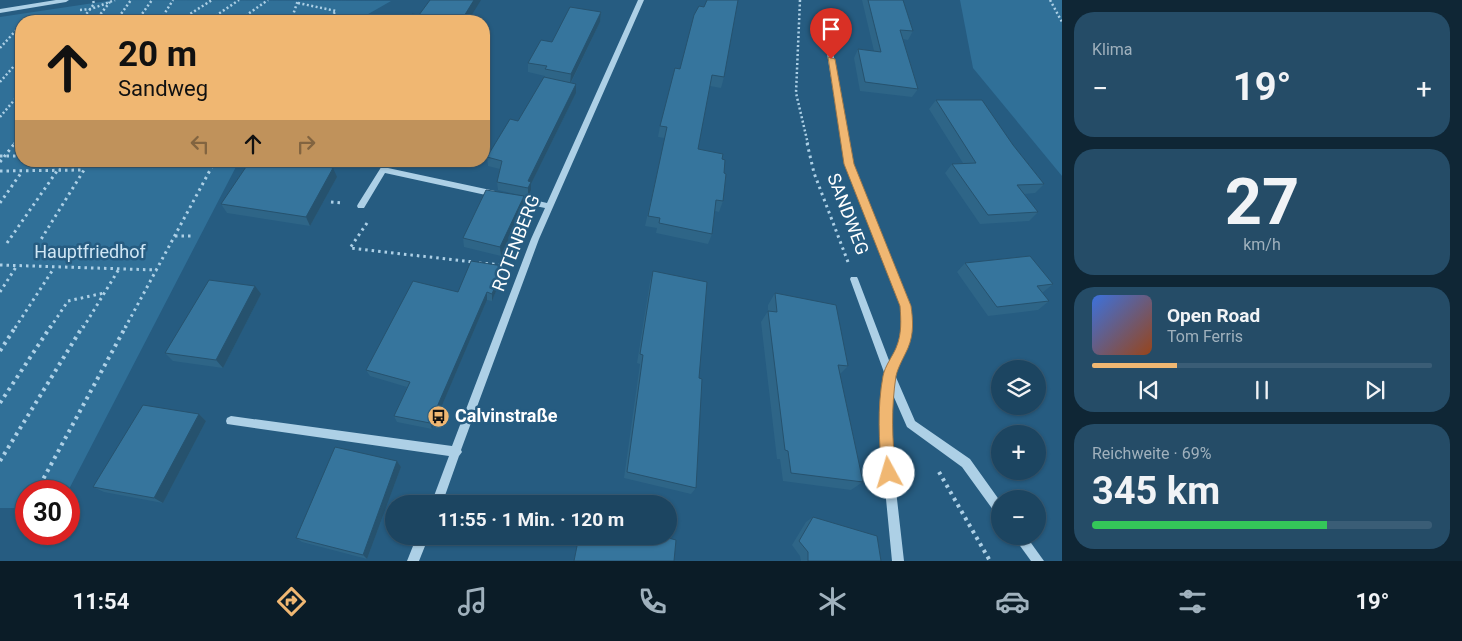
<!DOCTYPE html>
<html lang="de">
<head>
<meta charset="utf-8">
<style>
	:root { --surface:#1c4561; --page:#254c67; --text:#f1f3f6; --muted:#a0b1bd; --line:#3a5d76; --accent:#f0b772 }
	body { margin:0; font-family:Roboto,sans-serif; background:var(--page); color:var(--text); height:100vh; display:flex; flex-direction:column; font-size:19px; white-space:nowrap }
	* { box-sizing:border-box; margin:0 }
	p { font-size:16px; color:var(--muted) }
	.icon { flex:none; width:28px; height:28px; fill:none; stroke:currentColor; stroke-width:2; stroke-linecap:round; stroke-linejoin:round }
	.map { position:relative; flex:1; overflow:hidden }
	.side { display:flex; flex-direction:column; gap:12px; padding:12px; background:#0f2635; width:400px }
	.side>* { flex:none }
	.top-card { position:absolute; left:15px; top:15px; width:475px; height:152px; border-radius:20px; box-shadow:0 1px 4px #0004,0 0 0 1px var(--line); background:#f0b772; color:#111; overflow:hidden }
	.controls { position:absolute; left:991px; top:360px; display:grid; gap:10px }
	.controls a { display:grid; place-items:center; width:55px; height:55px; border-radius:50%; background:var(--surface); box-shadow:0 1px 4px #0004,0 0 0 1px var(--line); font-size:25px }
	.speed { position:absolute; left:15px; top:480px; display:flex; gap:10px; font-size:25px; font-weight:700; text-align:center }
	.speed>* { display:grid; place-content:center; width:65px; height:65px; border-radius:50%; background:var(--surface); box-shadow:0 1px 4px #0004,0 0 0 1px var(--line); line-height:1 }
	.speed .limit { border:8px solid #d22; background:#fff; color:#111 }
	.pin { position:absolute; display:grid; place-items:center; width:42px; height:42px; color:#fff; margin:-51px -21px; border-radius:50% 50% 50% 0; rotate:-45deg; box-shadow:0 0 5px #0007 }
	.pin .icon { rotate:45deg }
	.me { position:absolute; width:55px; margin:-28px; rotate:354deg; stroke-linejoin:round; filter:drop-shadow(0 0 4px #0008) }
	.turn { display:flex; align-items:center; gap:18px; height:105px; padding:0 20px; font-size:22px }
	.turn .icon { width:65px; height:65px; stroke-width:2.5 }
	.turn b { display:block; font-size:35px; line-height:42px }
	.lanes { display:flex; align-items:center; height:48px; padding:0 20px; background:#0003; justify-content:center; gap:25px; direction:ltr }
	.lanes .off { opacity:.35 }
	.big { font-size:38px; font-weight:700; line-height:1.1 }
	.side .tile { flex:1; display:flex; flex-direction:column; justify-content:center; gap:8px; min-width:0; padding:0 18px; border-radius:20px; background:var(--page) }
	.side .dial { align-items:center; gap:0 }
	.dial b { font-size:65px; line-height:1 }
	.song { display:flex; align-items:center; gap:15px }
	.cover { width:60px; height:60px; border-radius:8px; background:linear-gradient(135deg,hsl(220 70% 55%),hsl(20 70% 35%)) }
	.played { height:5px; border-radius:2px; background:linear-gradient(90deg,var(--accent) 25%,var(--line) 25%) }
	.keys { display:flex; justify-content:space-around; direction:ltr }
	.heat { display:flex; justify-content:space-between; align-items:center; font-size:28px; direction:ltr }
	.charge { height:8px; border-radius:4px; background:linear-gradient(90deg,#34c759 69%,var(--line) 0) }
	.trip { position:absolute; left:385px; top:495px; width:292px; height:50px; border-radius:25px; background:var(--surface); box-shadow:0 1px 4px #0004,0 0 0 1px var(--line); font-weight:700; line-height:50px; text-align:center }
	.dock { display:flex; height:80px; justify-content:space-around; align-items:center; background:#0b1c27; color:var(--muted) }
	.dock .icon { width:35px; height:35px }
	.dock .on { color:var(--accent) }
	.dock b { font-size:22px; color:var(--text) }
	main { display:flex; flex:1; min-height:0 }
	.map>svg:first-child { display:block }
</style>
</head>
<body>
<main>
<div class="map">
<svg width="1062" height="561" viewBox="0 0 1062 561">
	<rect width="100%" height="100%" fill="#265c81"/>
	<g fill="#307098">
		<polygon points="114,0 391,1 356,21 21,21 21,161 239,161 68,491 26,491 26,508 0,508 0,17"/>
		<polygon points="960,0 1062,0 1062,176 973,68"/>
	</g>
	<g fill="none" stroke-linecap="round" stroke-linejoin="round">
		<g stroke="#add0e6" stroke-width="2.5" stroke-dasharray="2 2.5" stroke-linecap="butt">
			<polyline points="800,0 796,93 808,144"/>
			<polyline points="1050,0 1062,22"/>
			<polyline points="298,3 336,11 330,18"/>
			<polyline points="80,10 91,9 115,0"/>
			<polyline points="163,16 173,0"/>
			<polyline points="81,21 94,4 93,0"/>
			<polyline points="95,21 110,2"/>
			<polyline points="116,21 131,0"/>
			<polyline points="137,21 152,0"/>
			<polyline points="179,21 212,0"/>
			<polyline points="208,21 239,0"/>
			<polyline points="238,21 268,0"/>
			<polyline points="291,21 298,0"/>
			<polyline points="0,48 19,27"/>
			<polyline points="0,82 21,58"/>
			<polyline points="0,117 21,92"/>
			<polyline points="14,144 21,135"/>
		</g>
		<g stroke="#add0e6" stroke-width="3" stroke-dasharray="2.5 4" stroke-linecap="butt">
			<polyline points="807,143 814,173 848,262"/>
			<polyline points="0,156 21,156"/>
			<polyline points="0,162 15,143"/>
			<polyline points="0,171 84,170 40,241"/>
			<polyline points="331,202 343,203"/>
			<polyline points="0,203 21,173"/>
			<polyline points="367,223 350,248 473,262"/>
			<polyline points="175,236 194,236"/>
			<polyline points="7,243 64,161"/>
			<polyline points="479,263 503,265"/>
			<polyline points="0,265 157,270"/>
			<polyline points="0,292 16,267"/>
			<polyline points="15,328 54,268"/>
			<polyline points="50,328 68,301 104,293"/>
			<polyline points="83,328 119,269"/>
			<polyline points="125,328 215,161"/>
		</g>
		<g stroke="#add0e6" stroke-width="4" stroke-dasharray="3 4.5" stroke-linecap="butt">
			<polyline points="0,351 16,326"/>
			<polyline points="0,403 51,326"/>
			<polyline points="0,461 83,326"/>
			<polyline points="939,472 990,561"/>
			<polyline points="40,485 126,326"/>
		</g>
		<g fill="#add0e6" fill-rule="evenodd">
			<polygon points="56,0 69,0 66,2 0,13 0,9"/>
			<polygon points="638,0 644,0 539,239 461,450 462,452 459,456 442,504 431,504 449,456 227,424 226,421 227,418 231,416 452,446 531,239 545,208 512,201 508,198 512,195 547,203"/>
			<polygon points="828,39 831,41 853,164 911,306 911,333 908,345 895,375 915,421 970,459 1000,501 1000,516 996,514 962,467 907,427 893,395 890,437 904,561 892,561 880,437 885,375 850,279 851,277 857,277 858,279 890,363 898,345 901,333 901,306 845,164 825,41"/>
			<polygon points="385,161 393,161 388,168 495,191 499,194 495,197 385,173 364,208 358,208 357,206 358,204"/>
			<polygon points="417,536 429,536 419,561 407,561"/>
			<polygon points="1013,536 1026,536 1044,561 1031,561"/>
		</g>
	</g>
	<g fill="#2e6587">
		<polygon points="862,0 903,0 913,31 908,40 903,39 918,89 912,97 860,91 854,58 858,49 874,51"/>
		<polygon points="601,12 600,22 571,83 576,93 531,184 531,190 528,197 498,190 497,182 500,169 488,166 487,157 518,121 545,77 545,76 528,72 528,63 552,42"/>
		<polygon points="680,69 724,77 721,88 710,86 698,149 722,159 724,173 723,201 719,212 715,211 712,234 708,244 656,233 657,228 645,226 665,138 658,137 660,126"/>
		<polygon points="936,100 1013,145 1044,184 1035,193 1024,194 1038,212 1029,221 980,224 945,173 952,164 963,163 929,109"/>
		<polygon points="337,177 310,226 227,213 221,204"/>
		<polygon points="524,205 501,256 464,247 463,238"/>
		<polygon points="965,263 1053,284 1042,293 1049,301 1038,310 988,316 957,272"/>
		<polygon points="653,271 699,378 696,488 691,494 624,478 640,364 637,363 650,282"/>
		<polygon points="503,274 492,301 487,300 432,429 397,422 394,416 407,387 370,376 366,370 458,292"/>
		<polygon points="775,293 848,366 840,374 863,482 851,490 783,481 780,459 777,459 761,322 768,311 768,305"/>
		<polygon points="261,294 223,368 173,361 165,353"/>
		<polygon points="199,414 206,421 163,503 104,492 93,487"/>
		<polygon points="397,461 401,467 367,559 302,542 296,538"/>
		<polygon points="813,517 881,561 801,561 800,556 792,545 806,522"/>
	</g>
	<g fill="#26526e">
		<polygon points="474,0 481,0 468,21 461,21"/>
		<polygon points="601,12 600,22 570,84 571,74"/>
		<polygon points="576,84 576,93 531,184 531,190 528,197 528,181"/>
		<polygon points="333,168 337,177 310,226 306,217"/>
		<polygon points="524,196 524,205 501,256 500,247"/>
		<polygon points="503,266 503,274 492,301 492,294"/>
		<polygon points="255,286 261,294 223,368 216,360"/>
		<polygon points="487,292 487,300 432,429 430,423"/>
		<polygon points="199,414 206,421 163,503 154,498"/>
		<polygon points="397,461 401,467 367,559 363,555"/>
	</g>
	<g fill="#36759d" stroke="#26526e">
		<polygon points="430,0 474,0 461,21 407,21 412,14 419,15"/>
		<polygon points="707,0 738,0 724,77 712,75 698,149 723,154 722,159 725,160 724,173 726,174 723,201 716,200 712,234 659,223 660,218 648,216 667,127 660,126 675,68 680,69 694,15 699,6 704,7"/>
		<polygon points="868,0 903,0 913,31 900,30 918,89 865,82 858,49 881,52"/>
		<polygon points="570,7 601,12 571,74 545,69 547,66 528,63 541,40 552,42"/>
		<polygon points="544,77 576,84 528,181 531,182 528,188 497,182 502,161 487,157 510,119 518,121"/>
		<polygon points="936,100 982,100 1013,145 1044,184 1017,185 1038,212 988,215 952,164 976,163"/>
		<polygon points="250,161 288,161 333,168 306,217 221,204"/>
		<polygon points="486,190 524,196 500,247 463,238"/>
		<polygon points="1030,256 1053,284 1037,286 1049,301 997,307 965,263"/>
		<polygon points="471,261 503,266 492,294 487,292 430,423 394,416 410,382 366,370 413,281 458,292"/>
		<polygon points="653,271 707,282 699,378 702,379 696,488 627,472 643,355 640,354"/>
		<polygon points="209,280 255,286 216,360 165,353"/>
		<polygon points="775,293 836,305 848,366 838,365 863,482 791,473 788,451 785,450 768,311 777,312"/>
		<polygon points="143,405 199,414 154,498 93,487"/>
		<polygon points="335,447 397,461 363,555 296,538"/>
		<polygon points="591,500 605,504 590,504"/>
		<polygon points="813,517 877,536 881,561 808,561 808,552 799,541"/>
		<polygon points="579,536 661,536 676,540 674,561 574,561"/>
	</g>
	<path fill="#f0b772" stroke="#9c774a" d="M828 57 835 59 854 164 911 306C913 320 914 334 908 348 904 357 898 367 896 376 891 408 892 441 896 473L894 478 889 480 884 478 882 473C879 441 877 408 883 376 885 366 892 357 896 348 902 334 901 320 900 306L844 164Z"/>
	<defs>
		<symbol id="bus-disc" viewBox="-11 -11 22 22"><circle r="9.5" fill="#f0b772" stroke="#265c81"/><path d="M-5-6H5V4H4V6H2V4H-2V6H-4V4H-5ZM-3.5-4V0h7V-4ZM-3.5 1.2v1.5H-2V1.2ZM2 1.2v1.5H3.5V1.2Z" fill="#111"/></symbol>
	</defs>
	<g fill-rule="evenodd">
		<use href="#bus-disc" x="426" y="404" width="25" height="25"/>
	</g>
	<g text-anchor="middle" stroke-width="5" stroke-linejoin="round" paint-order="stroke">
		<g font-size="18" fill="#fff" stroke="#265c81">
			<text transform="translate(848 214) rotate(69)" y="6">SANDWEG</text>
			<text transform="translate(516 243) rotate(-69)" y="6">ROTENBERG</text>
		</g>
		<g font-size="18" fill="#d0e7f5" stroke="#265c81">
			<text x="90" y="258">Hauptfriedhof</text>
		</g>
		<g font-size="18" font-weight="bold" fill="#fff" stroke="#265c81" text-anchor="start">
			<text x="455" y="422">Calvinstraße</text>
		</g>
	</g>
</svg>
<div class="controls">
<a><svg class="icon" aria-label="layers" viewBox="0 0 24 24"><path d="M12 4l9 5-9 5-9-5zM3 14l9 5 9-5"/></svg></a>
<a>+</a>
<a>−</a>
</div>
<div class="speed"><div class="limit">30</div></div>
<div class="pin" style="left:831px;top:59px;background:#d93025"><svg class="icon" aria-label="arrive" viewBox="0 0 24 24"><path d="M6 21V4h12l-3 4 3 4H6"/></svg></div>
<svg class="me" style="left:889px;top:473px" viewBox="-20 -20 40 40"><circle r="19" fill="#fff"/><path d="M0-13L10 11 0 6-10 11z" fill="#f0b772"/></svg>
<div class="trip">11:55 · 1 Min. · 120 m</div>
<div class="top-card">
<div class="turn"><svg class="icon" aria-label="ahead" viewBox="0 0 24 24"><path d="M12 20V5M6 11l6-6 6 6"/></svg><div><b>20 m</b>Sandweg</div></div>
<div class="lanes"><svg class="icon off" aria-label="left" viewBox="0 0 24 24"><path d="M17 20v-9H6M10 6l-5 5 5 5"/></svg><svg class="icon" aria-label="ahead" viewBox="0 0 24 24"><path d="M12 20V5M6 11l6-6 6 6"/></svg><svg class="icon off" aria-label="right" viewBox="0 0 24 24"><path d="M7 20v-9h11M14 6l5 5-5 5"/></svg></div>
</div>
</div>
<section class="side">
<div class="tile"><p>Klima</p>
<div class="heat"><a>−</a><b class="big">19°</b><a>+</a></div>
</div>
<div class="tile dial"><b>27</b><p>km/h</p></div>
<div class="tile">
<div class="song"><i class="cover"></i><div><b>Open Road</b><p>Tom Ferris</p></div></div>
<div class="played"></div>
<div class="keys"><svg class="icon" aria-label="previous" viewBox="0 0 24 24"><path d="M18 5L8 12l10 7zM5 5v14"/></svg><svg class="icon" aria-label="pause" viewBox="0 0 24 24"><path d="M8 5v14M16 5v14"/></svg><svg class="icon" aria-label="next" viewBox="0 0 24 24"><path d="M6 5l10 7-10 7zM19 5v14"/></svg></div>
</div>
<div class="tile"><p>Reichweite · 69%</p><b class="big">345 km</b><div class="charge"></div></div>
</section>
</main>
<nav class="dock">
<b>11:54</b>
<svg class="icon on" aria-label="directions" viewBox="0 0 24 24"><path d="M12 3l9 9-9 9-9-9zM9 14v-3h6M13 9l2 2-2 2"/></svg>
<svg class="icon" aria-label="music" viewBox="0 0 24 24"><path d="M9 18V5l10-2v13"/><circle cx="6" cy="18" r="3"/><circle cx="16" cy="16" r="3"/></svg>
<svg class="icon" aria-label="phone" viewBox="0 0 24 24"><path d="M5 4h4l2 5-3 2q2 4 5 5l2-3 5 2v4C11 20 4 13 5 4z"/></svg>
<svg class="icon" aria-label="climate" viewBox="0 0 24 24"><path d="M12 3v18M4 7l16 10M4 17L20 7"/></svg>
<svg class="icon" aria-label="car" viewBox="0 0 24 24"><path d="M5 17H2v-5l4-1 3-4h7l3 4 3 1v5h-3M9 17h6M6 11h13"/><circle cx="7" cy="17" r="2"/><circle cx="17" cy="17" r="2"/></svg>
<svg class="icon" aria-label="filters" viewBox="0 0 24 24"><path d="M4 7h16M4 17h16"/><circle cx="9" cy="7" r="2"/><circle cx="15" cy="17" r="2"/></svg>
<b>19°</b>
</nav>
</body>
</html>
